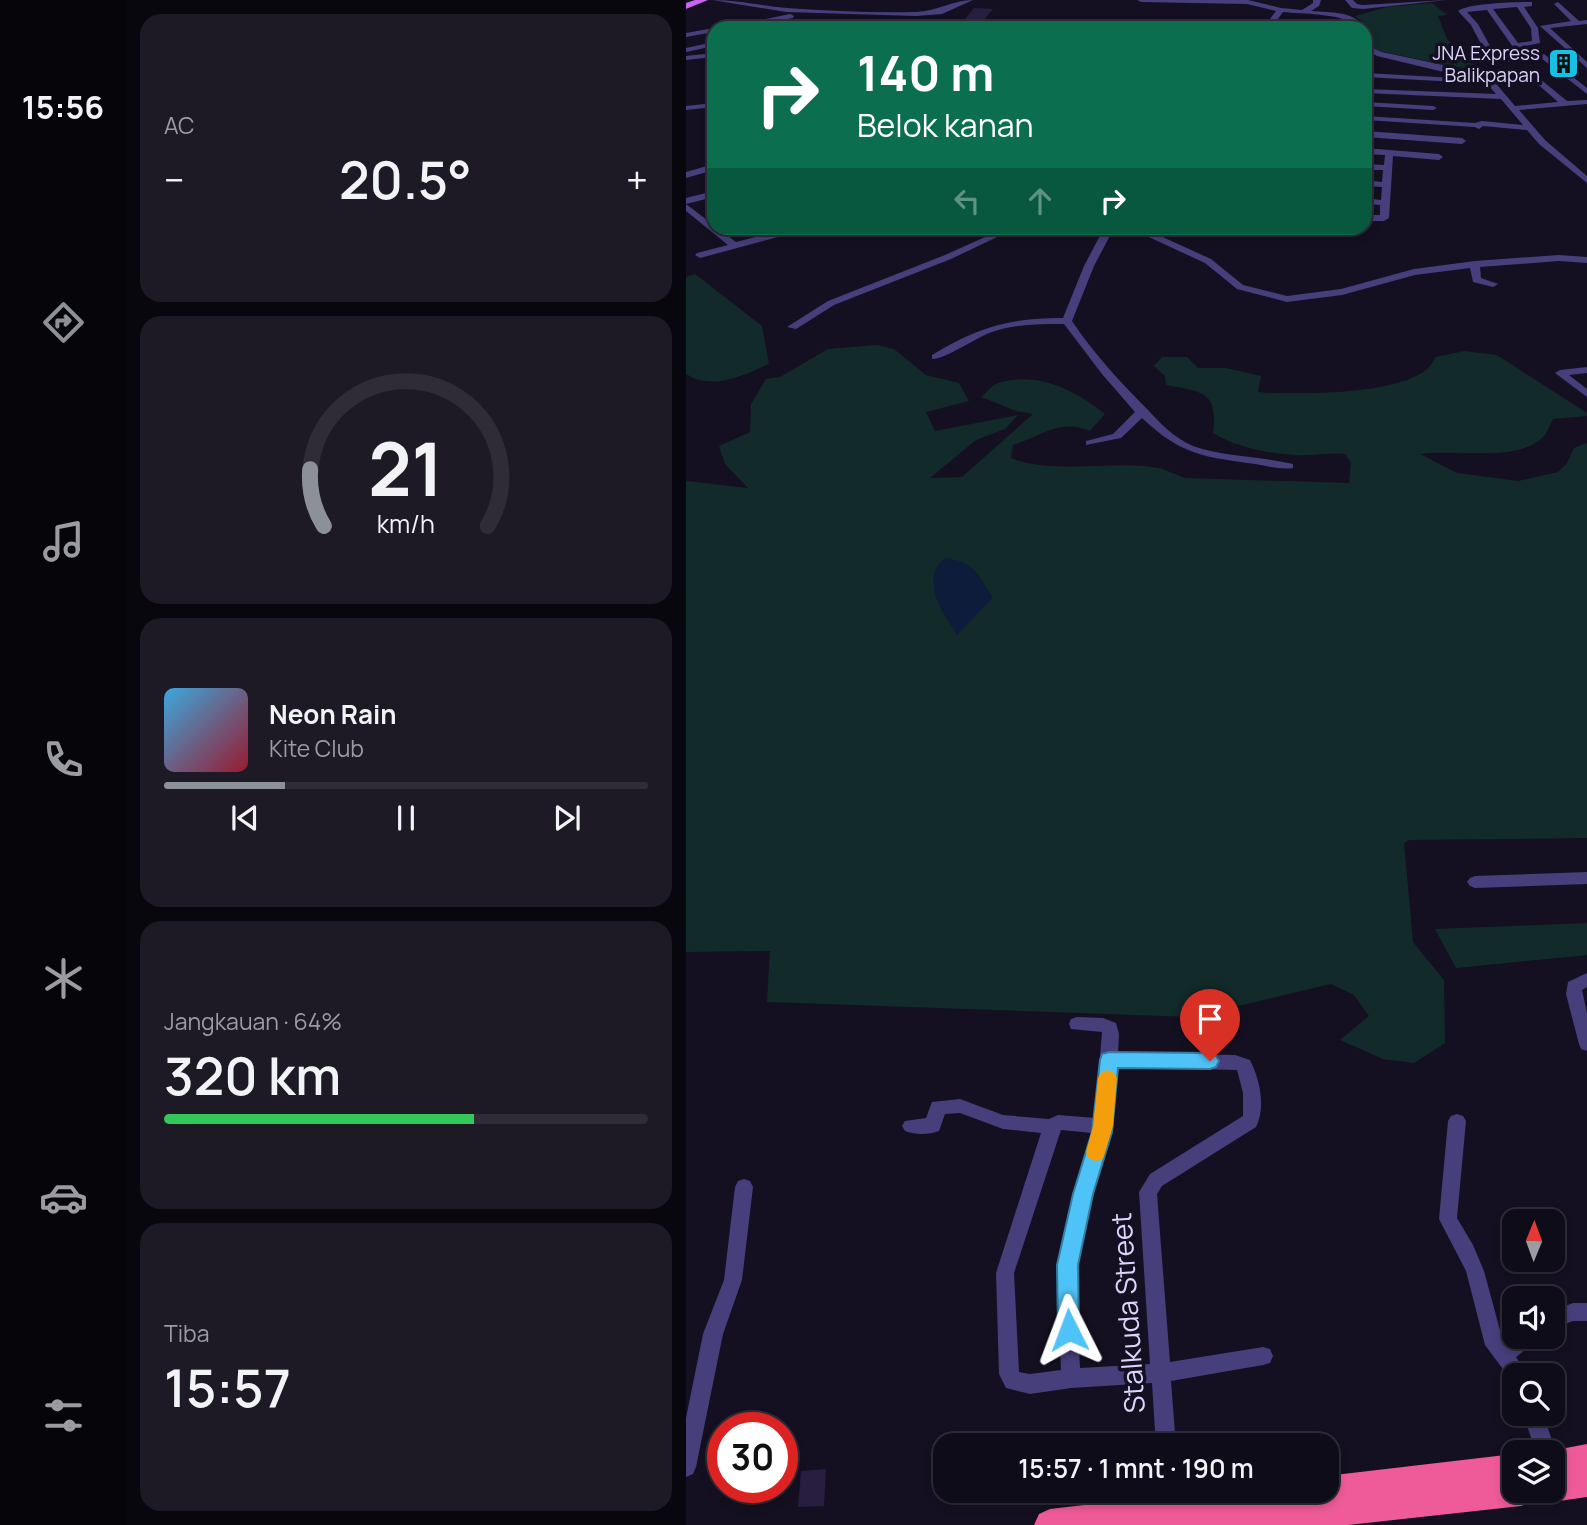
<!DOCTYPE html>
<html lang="id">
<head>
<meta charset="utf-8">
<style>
	:root { --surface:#0f0c19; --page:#1d1a26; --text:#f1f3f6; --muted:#9b9ba2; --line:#2f2c38; --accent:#8c9099 }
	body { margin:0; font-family:Manrope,sans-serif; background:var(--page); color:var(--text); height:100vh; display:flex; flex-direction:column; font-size:26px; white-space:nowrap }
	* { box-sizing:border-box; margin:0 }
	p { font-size:23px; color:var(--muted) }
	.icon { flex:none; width:38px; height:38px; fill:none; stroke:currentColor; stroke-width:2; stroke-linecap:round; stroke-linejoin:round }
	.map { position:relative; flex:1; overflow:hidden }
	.details { display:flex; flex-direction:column; gap:14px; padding:14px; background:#08070e; width:560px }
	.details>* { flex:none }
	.banner { position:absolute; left:21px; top:21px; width:665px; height:214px; border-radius:21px; box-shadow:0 4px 10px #0003,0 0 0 2px var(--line); background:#0b6e4f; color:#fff; overflow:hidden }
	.needle { width:46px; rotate:1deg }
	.tools { position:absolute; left:816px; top:1209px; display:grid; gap:14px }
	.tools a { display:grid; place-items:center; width:63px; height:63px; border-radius:14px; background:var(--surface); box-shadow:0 4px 10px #0003,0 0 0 2px var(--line); font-size:35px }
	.speed { position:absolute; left:21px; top:1412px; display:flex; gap:14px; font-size:35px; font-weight:700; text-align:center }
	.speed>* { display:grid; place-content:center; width:91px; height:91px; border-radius:50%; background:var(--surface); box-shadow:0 4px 10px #0003,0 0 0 2px var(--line); line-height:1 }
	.speed .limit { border:10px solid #d22; background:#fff; color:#111 }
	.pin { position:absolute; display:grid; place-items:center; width:60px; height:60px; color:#fff; margin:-72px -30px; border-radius:50% 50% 50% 0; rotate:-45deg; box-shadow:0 0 7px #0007 }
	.pin .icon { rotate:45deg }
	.me { position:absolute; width:77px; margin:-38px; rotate:357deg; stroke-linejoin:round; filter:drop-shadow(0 0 5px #0008) }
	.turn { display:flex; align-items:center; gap:24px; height:147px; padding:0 35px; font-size:32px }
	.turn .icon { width:91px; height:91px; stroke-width:2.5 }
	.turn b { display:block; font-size:49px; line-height:60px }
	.lanes { display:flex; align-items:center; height:66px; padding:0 35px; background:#0003; justify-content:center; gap:35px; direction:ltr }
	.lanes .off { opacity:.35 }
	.big { font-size:52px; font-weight:600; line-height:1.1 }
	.details .card { flex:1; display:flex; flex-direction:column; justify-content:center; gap:10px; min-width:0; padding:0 24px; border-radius:21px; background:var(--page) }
	.details .dial { align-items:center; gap:0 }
	.dial svg { height:182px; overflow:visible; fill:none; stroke:var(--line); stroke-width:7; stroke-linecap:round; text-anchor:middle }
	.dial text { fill:var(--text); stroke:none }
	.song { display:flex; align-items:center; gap:21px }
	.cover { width:84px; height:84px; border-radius:10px; background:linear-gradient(135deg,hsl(200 70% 55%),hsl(350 70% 35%)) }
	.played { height:7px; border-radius:4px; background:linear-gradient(90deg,var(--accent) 25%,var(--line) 25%) }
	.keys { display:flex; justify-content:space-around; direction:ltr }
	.heat { display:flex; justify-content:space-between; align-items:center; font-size:38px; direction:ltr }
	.charge { height:10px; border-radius:5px; background:linear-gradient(90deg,#34c759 64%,var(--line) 0) }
	.trip { position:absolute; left:247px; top:1433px; width:406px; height:70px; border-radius:21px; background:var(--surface); box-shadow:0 4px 10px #0003,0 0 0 2px var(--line); font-weight:600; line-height:70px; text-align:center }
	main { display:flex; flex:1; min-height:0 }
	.tabs { display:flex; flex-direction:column; width:126px; justify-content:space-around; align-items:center; background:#06050a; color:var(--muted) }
	.tabs .icon { width:49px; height:49px }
	.tabs .active { color:var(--accent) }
	.tabs b { font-size:32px; color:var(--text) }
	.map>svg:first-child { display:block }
</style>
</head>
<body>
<main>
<nav class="tabs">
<b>15:56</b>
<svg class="icon active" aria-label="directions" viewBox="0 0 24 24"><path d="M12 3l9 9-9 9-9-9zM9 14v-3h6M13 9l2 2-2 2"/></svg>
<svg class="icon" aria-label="music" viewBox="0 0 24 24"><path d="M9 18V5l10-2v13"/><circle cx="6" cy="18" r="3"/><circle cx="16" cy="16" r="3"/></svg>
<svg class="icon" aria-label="phone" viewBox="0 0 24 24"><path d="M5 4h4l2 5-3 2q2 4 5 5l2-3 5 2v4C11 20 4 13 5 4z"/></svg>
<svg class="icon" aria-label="climate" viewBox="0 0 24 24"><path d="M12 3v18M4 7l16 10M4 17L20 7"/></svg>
<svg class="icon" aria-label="car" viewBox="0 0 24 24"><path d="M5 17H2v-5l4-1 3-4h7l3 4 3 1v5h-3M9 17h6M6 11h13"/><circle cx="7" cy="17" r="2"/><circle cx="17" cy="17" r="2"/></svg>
<svg class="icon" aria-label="filters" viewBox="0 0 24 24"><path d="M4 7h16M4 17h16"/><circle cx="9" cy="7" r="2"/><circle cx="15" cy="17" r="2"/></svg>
</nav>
<section class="details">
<div class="card"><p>AC</p>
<div class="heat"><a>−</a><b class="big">20.5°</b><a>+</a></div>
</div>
<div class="card dial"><svg viewBox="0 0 100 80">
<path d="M14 69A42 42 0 1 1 86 69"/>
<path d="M14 69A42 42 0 0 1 8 44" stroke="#8c9099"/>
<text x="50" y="56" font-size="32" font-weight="700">21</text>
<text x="50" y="72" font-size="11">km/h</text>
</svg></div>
<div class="card">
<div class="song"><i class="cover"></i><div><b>Neon Rain</b><p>Kite Club</p></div></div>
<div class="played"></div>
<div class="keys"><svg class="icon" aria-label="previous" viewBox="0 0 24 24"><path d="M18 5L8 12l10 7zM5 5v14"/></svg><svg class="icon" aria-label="pause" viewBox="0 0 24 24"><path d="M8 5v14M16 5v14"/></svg><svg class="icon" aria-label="next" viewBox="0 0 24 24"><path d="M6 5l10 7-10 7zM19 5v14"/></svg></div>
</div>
<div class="card"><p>Jangkauan · 64%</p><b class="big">320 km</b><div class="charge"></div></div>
<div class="card"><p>Tiba</p><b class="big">15:57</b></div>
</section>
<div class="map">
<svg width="901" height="1525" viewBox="0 0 901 1525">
	<rect width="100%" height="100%" fill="#141021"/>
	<g fill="#132a2a">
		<polygon points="746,3 761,15 752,16 761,39 797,73 689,50 683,46 682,27 669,16 701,7"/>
		<path d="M9 274 76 326 83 364C57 375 27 391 0 374V277Z"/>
		<path d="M191 345 208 349 240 375 273 383 283 401 240 412 249 431 332 415 319 429 290 440 244 478 276 477 347 414 330 411 295 397C300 393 306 385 312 383 351 371 389 390 419 414L404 431C373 418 356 436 327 445L325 458C372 476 424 459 473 468 481 470 490 475 499 478L663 483 665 462 659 454C643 452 627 456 610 455 584 454 549 447 527 433 532 391 517 392 480 385L479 376 468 366 476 357H501L512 368H540L575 376 572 392C612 395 708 395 740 370 744 367 747 361 750 357L778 351 811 355 901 413V416L867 419C864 425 861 434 856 438 831 462 767 449 734 454L771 473 832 481 872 472 881 463 888 448 901 443V838L723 840 718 843 727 942 758 980 759 1043 728 1063 697 1059 654 1040 683 1016 668 995 645 984 506 1017 81 1002 84 951 0 952V481L62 488 39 464 33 446 64 432 65 404 80 379 94 377 142 349Z"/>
		<polygon points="901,923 901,955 770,968 749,929"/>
	</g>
	<path fill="#0e1c3b" d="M259 558C289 562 292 574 307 598L271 635C256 611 233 580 259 558Z"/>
	<g fill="#271e40">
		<polygon points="288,8 307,9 297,21 279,19"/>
		<polygon points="140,1469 138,1506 112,1507 115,1471"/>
	</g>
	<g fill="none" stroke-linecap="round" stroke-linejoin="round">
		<g fill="#463f7b" fill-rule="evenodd">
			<path d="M26 0C52 0 76 6 101 8 143 11 187 13 230 12 252 11 267 0 287 0L256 14 230 16 100 12Z"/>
			<path d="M451 0H562L595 8 616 10 627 3V0H635L633 6 625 11C645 13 666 10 680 28H672C661 13 616 14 597 12L585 28H577L590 11 561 4 455 2Z"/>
			<polygon points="659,0 667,0 671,4 677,5 761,0 677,9 666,8"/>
			<path d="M846 2V6L838 7 852 28 854 43 835 47 842 58 831 62 804 61 785 25 772 11C783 3 831 2 846 2ZM831 7 845 28 846 41 832 43 807 9ZM801 10 834 57H810L792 24 781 12Z"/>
			<polygon points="872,2 893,21 901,20 901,24 864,28 901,62 901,68 854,26 885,21 868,4"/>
			<polygon points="104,14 108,16 107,18 51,28 35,28"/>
			<polygon points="225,23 228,23 228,27 214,28"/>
			<polygon points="114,26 202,26 206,28 110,28"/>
			<polygon points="28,28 28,32 0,37 0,33"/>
			<polygon points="679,37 683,39 686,48 696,52 780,70 807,80 829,106 872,102 839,73 838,71 842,69 881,101 901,100 901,104 833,110 859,140 901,176 901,183 853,144 841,130 797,126 793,129 789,127 679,120 679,116 789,123 796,121 837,125 815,99 679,93 679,89 810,94 801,84 793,80 789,83 679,77 679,73 787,79 691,56 679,49"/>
			<polygon points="28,42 28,46 0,52 0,48"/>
			<polygon points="28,53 28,57 0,60 0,56"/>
			<polygon points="858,54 901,88 901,94 855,58 854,56"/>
			<polygon points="679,102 747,106 751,108 747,110 679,106"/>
			<polygon points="28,103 28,107 0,110 0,106"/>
			<polygon points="679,131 776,138 780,141 776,144 679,137"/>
			<polygon points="679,148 753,154 757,157 753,160 707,156 703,218 698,221 679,221 679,215 694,215 694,205 679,204 679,198 695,200 696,187 679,186 679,180 696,182 697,170 679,170 679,164 698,165 699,155 679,154"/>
			<polygon points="28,164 28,170 0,178 0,172"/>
			<polygon points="28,191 28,197 0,204 0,198"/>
			<polygon points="0,204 50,242 104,228 117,228 103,234 14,258 9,255 11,253 42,245 0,211"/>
			<polygon points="319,228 330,228 265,259 148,305 110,329 101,327 142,301 259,255"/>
			<path d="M418 228H428L408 266 386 321C408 354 435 383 462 410 474 423 488 438 507 446 538 457 574 456 607 464V468C595 470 581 466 569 464 518 457 495 455 456 418L435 438 400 445V441L427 434 449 412 416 374 378 324C354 324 329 324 306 332 291 337 258 360 246 359V355C292 327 324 318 377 318L398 266Z"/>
			<polygon points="428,228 459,229 525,259 557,285 601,296 655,289 728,269 789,261 873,255 901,257 901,263 873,261 794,267 795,278 812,284 807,287 787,282 784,268 729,275 656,295 601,302 551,289 519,263 454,233"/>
			<polygon points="901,367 901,373 883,375 901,389 901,397 869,373 874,370"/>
			<polygon points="901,872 901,884 789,888 784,886 781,882 784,878 789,876"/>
			<polygon points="901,973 901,987 896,990 901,1013 901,1051 895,1049 893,1044 880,994 882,982"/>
			<path d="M391 1017 417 1018 430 1023 433 1034 432 1053 549 1055 564 1060C574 1080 580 1107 570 1127L476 1186 471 1194 484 1362 577 1347 584 1349 587 1356 584 1363 577 1365 485 1381 490 1446H470L466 1383 385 1388 344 1394 320 1388 313 1374 310 1273 355 1133 317 1129 274 1113 259 1114 253 1131C243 1135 229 1135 219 1131L216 1126 219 1121 240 1118 246 1102 274 1099 317 1115 363 1119 372 1115 409 1118 416 1032 385 1029 383 1024 385 1019ZM430 1067 551 1070 557 1093V1116L464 1174 453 1192 464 1364 394 1368 389 1274 406 1194 426 1126ZM375 1130 406 1133 388 1194 371 1274 375 1370 344 1374 333 1372 328 1273Z"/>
			<polygon points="771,1114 777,1116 780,1121 771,1218 787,1245 798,1271 815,1334 820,1341 828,1335 828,1337 850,1337 847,1344 830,1357 842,1376 828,1376 828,1384 799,1345 780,1271 753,1219 762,1121 765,1116"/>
			<polygon points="58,1179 64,1181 67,1187 56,1280 37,1334 10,1467 7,1474 0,1477 0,1418 17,1334 38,1280 49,1187 52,1181"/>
			<polygon points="887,1303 901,1303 901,1321 887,1321 866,1329 866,1311"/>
			<polygon points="837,1414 857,1414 870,1452 867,1459 866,1452 850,1452"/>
		</g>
		<polygon fill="#c666f0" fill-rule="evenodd" points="9,0 22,0 0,9 0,3"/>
		<g fill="#ef5b98" fill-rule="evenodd">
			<polygon points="901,1444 901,1497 866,1502 855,1498 852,1491 866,1491 866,1452 859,1452"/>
			<polygon points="828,1454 828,1491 850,1491 846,1502 835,1506 662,1525 348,1525 353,1514 364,1509 517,1491 640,1491 640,1476"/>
		</g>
	</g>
	<polygon fill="#4fc3f7" stroke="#337fa1" stroke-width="2" points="423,1052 524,1053 530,1056 533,1061 530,1067 524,1069 432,1068 426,1132 407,1194 392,1265 393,1330 390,1338 383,1341 375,1338 372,1330 371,1265 387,1194 406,1132 414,1060 416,1054"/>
	<polygon fill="#f59e0b" points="421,1070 428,1073 431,1078 427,1126 417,1159 410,1161 403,1159 400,1152 407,1126 412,1078 415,1073"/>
	<defs>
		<symbol id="building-square" viewBox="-11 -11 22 22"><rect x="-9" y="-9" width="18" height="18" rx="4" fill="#16c1e4" stroke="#141021"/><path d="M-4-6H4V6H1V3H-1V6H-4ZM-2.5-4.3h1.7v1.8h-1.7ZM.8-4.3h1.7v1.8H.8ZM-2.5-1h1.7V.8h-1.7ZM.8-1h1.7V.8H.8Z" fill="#111"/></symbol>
	</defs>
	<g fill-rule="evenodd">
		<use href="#building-square" x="860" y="46" width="35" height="35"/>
	</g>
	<g text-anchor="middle" stroke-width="7" stroke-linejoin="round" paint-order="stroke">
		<g font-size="19" fill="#dbd4fb" stroke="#141021" text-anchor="end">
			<text x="854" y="60">JNA Express<tspan x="854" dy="22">Balikpapan</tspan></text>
		</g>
		<g font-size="28" fill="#dbd4fb" stroke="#141021">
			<text transform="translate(442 1313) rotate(-94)" y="10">Stalkuda Street</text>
		</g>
	</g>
</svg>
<div class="tools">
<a><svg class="needle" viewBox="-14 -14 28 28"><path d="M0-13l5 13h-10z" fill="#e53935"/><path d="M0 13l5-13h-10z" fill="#9b9ba2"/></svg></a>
<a><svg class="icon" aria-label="sound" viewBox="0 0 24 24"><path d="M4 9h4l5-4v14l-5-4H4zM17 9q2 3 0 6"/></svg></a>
<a><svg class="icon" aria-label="search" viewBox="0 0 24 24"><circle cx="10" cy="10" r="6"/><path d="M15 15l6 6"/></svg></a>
<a><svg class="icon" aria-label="layers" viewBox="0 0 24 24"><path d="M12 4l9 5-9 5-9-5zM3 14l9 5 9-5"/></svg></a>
</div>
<div class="speed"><div class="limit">30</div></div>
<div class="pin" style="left:524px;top:1061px;background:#d93025"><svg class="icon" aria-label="arrive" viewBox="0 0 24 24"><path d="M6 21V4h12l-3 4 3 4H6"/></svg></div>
<svg class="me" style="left:383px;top:1330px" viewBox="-20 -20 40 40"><path d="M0-17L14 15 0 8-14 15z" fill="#4fc3f7" stroke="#fff" stroke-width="4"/></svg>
<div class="trip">15:57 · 1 mnt · 190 m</div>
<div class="banner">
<div class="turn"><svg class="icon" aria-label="right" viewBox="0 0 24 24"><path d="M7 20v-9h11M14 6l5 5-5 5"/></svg><div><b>140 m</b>Belok kanan</div></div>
<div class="lanes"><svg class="icon off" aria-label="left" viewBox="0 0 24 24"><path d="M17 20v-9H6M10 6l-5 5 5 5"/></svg><svg class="icon off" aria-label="ahead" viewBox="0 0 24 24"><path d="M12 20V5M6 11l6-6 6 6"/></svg><svg class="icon" aria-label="right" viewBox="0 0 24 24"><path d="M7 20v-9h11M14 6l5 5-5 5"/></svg></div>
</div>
</div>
</main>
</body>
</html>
